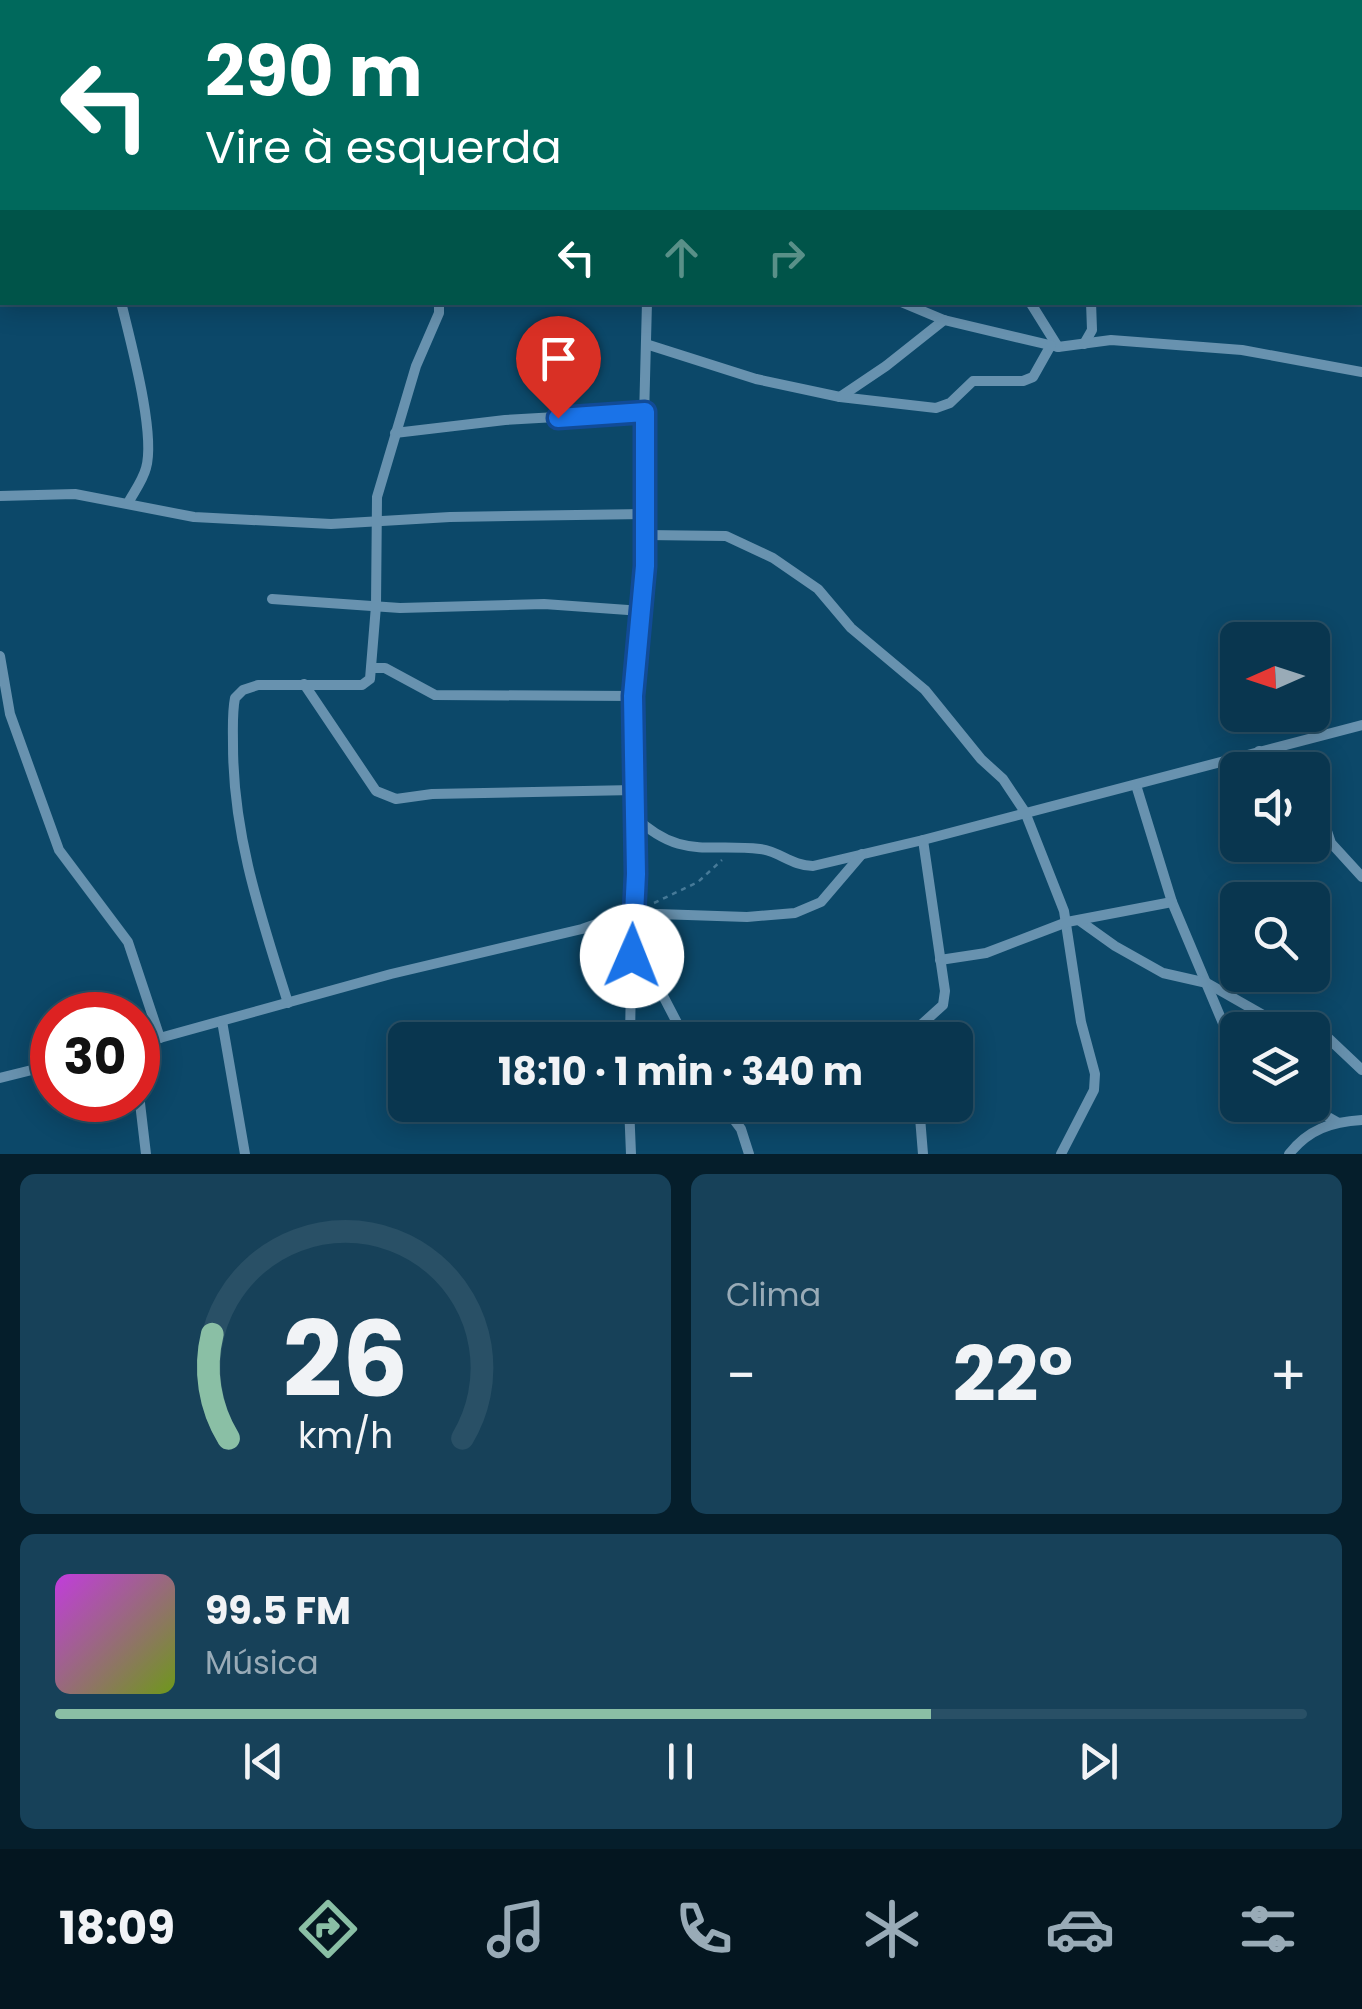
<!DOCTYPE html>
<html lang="pt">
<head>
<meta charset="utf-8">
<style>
	:root { --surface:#09364f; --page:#174159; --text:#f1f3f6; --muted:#99abb7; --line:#295066; --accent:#8abfa5 }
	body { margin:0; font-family:Poppins,sans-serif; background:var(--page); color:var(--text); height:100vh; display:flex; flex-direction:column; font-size:38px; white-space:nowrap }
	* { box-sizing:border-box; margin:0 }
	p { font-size:32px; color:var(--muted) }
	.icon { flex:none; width:55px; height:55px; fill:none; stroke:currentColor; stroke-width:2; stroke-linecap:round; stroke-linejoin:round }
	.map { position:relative; height:1154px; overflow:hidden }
	.side { display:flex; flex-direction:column; gap:20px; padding:20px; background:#051e2b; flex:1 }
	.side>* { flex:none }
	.guide { position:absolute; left:0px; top:0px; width:1362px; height:305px; box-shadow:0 5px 25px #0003,0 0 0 2px var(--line); background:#00695c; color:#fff; overflow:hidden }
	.needle { width:65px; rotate:267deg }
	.fabs { position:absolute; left:1220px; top:622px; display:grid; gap:20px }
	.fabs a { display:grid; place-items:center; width:110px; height:110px; border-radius:15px; background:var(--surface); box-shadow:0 5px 25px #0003,0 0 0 2px var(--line); font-size:50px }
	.speed { position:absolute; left:30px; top:992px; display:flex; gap:20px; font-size:50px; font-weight:700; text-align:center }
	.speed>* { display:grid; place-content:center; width:130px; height:130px; border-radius:50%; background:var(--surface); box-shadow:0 5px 25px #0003,0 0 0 2px var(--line); line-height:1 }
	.speed .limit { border:15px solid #d22; background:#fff; color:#111 }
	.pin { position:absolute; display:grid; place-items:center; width:85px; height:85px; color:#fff; margin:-102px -42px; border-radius:50% 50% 50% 0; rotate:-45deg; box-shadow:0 0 10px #0007 }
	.pin .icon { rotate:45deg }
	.me { position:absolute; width:110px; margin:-55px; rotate:1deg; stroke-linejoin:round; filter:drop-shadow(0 0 8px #0008) }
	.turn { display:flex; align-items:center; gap:35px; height:210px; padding:0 40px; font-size:45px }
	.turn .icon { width:130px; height:130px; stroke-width:2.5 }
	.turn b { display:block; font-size:70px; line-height:85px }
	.lanes { display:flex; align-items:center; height:95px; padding:0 40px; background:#0003; justify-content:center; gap:50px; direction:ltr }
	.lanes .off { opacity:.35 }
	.big { font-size:75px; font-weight:700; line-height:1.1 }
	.side .widget { flex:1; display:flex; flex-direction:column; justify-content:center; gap:15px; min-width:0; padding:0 35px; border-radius:15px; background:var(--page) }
	.side .dial { align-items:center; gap:0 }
	.dial svg { height:260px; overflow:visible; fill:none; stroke:var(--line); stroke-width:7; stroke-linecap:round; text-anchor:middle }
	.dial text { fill:var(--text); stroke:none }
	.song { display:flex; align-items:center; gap:30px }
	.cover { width:120px; height:120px; border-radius:15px; background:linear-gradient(135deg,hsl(290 70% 55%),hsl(80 70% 35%)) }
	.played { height:10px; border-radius:5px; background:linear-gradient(90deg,var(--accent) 70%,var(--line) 70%) }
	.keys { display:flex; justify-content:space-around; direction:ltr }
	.heat { display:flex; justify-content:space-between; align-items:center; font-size:55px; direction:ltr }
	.side .tiles { flex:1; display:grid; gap:20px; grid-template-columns:1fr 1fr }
	.widget:last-child { grid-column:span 2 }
	.trip { position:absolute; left:388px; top:1022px; width:585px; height:100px; border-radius:15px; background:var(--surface); box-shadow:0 5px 25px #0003,0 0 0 2px var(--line); font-weight:700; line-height:100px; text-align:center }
	.dock { display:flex; height:160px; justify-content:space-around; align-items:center; background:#041620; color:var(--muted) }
	.dock .icon { width:70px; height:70px }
	.dock .on { color:var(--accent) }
	.dock b { font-size:45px; color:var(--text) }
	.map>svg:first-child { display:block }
</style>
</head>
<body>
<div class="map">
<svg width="1362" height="1154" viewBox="0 0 1362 1154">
	<rect width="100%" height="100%" fill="#0c4869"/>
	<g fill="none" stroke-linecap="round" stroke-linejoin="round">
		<polyline stroke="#477a98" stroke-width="2.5" stroke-dasharray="5 5" stroke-linecap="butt" points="654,903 698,882 722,860"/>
		<g stroke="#6892af" stroke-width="10">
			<polyline points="173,0 201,2"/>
			<polyline points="812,0 815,2"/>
			<polyline points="159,2 159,0"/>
			<polyline points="653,2 653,0"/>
			<polyline points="1360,263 1362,263"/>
			<polyline points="0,285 2,281"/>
			<path d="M121 302C130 340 156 433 146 468 143 480 134 492 128 503"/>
			<polyline points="901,302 944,320 1058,347 1111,340 1242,350 1362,372"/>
			<polyline points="1030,302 1058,347"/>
			<polyline points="1084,344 1092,330 1091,302"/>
			<polyline points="649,345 756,379 840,397 936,408 950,403 973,381 1023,381 1033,377 1051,345"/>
			<polyline points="840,397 886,366 944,320"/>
			<polyline points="395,433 505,420 645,412"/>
			<polyline points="0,496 75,494 194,517 331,524 450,517 645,514"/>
			<polyline points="646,535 726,536 773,558 818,589 851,628 925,690 981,759 1003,779 1025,812 1064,911 1081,1022 1095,1074 1094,1090 1061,1154"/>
			<polyline points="272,599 400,608 544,604 642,611"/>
			<polyline points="0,656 10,714 59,850 128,942 160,1038"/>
			<polyline points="371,668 385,668 435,695 633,696"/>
			<polyline points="304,684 376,791 396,799 432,794 634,790"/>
			<polyline points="1259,751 1271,770"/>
			<polyline points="1136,785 1172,902 1238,1059"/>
			<polyline points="1312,806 1322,816 1331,843 1362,877"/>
			<path d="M634 816C680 860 706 843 760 849 779 851 792 866 813 866L923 840 1362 725"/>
			<polyline points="1080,921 1115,946 1163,973 1207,983 1272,1020 1305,1030"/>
			<polyline points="632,922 640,932 659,988 686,1040"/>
			<polyline points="940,960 986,953 1067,922 1172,902"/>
			<path d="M288 1003C261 917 233 836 233 745 233 729 232 713 235 698L243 690 258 685H362L370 679 376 606 377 497 416 366 439 313V302"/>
			<polyline points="222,1021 245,1154"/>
			<polyline points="1312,1032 1326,1036 1362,1070"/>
			<polyline points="630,1040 632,913 636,873 633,696 640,642 646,535 643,456 647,302"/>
			<polyline points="919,1040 922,1024 943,1005 945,991 923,840"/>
			<polyline points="138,1044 391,974 582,929 628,913 747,917 795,913 821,902 862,854"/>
			<polyline points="0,1078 52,1065"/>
			<polyline points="138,1086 146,1154"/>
			<polyline points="629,1105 631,1154"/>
			<polyline points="723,1105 741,1129 749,1154"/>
			<polyline points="919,1105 923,1154"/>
			<polyline points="1307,1105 1337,1122"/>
			<path d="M1289 1154C1309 1129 1331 1122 1362 1120"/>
		</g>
	</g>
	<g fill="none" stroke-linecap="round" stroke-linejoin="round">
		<defs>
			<polyline id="route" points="558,418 645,412 645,566 633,696 636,874 632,956"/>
		</defs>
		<use href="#route" stroke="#114b97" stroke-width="25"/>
		<use href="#route" stroke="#1a73e8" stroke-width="18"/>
	</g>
</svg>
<div class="fabs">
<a><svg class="needle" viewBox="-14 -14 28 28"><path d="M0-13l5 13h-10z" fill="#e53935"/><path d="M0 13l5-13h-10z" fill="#99abb7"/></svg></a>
<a><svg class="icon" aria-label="sound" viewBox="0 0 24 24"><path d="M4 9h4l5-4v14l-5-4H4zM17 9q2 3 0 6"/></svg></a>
<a><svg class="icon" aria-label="search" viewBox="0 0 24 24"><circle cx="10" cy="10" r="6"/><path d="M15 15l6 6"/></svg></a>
<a><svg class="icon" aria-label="layers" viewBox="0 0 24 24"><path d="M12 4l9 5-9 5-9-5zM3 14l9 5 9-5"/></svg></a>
</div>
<div class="speed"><div class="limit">30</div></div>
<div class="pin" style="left:558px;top:418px;background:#d93025"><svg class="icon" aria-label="arrive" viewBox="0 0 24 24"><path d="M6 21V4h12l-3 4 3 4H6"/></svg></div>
<svg class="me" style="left:632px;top:956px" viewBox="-20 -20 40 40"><circle r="19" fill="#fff"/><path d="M0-13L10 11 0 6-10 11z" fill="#1a73e8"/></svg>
<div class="trip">18:10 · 1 min · 340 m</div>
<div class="guide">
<div class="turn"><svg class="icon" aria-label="left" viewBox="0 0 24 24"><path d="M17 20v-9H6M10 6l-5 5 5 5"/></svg><div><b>290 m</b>Vire à esquerda</div></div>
<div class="lanes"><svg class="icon" aria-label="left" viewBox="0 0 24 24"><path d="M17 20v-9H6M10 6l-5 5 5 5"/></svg><svg class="icon off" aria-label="ahead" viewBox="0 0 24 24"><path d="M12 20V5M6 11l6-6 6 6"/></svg><svg class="icon off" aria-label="right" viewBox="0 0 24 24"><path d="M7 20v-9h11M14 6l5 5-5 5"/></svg></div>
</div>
</div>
<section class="side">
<div class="tiles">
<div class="widget dial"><svg viewBox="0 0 100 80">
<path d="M14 69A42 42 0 1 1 86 69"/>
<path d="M14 69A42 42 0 0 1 9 37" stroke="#8abfa5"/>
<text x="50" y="56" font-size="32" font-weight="700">26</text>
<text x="50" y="72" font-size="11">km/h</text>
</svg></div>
<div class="widget"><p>Clima</p>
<div class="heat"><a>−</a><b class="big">22°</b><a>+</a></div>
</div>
<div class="widget">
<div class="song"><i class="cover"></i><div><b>99.5 FM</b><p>Música</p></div></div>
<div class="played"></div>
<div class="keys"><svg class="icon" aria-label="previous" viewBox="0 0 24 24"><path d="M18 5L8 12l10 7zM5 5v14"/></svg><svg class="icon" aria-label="pause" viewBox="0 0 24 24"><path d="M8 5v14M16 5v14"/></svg><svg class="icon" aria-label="next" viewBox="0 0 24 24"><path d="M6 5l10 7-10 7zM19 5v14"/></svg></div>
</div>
</div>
</section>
<nav class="dock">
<b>18:09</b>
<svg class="icon on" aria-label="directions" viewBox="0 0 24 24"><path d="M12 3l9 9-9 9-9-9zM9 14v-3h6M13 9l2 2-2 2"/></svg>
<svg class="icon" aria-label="music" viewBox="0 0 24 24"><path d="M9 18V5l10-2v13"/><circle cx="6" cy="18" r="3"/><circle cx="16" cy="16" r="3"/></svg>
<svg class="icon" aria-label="phone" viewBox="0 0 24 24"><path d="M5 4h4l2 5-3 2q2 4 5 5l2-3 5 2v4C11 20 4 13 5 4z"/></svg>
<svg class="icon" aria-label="climate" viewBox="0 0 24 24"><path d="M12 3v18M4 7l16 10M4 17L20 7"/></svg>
<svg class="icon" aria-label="car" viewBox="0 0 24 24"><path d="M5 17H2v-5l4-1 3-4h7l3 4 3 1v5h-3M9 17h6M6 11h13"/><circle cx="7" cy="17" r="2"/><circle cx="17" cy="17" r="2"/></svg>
<svg class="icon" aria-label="filters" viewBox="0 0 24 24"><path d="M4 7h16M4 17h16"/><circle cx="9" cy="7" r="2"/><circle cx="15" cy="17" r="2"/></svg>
</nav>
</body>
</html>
